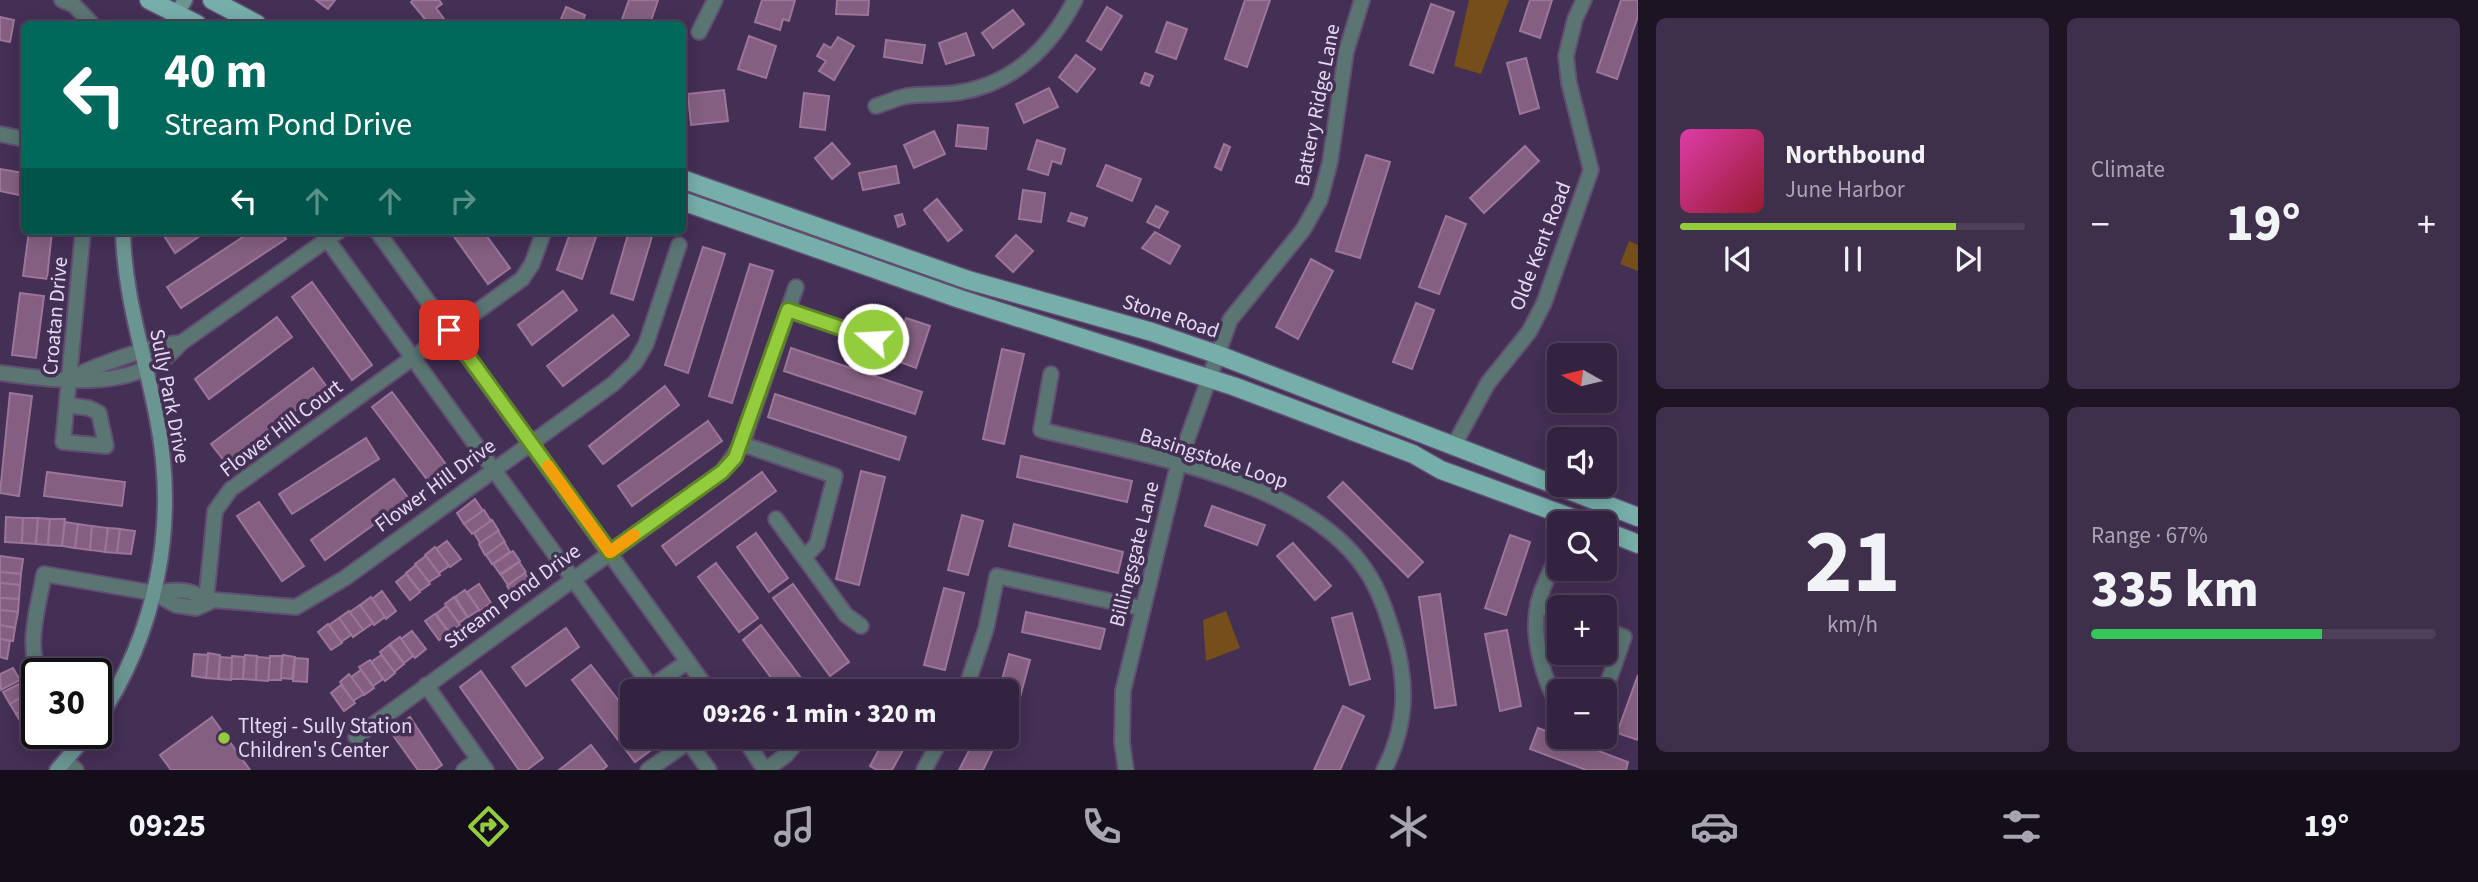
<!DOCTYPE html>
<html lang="en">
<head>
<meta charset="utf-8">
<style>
	:root { --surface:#332340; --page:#3e2f4b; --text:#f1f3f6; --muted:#a9a4b1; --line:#4e4059; --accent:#93cd3d }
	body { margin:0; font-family:"Source Sans 3",sans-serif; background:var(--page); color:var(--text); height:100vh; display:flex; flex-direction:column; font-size:26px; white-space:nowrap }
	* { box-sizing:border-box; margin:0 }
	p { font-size:23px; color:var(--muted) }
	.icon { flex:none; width:38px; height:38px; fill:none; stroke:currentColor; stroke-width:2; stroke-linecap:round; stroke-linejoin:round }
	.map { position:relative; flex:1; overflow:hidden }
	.panel { display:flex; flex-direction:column; gap:18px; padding:18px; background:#1c1323; width:840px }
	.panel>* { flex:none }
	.top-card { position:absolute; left:21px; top:21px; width:665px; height:214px; border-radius:10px; box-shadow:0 4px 18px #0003,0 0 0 2px var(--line); background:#00695c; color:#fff; overflow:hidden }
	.needle { width:46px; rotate:278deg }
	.fabs { position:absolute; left:1547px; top:343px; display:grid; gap:14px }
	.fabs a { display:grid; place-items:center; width:70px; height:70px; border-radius:10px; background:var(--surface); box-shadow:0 4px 18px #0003,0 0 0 2px var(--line); font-size:35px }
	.speed { position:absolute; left:21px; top:658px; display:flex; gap:14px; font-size:35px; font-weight:700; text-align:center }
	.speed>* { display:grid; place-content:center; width:91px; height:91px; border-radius:50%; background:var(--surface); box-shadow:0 4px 18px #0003,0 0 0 2px var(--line); line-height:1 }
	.speed .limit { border:4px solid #111; border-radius:10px; background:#fff; color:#111 }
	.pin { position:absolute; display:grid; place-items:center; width:60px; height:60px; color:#fff; margin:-30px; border-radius:14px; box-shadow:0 4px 10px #0006 }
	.me { position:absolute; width:77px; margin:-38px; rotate:289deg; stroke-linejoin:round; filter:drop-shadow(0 0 5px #0008) }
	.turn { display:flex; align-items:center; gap:24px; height:147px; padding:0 28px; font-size:32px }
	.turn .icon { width:91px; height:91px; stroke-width:2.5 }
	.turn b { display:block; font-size:49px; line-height:60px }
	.lanes { display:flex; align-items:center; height:66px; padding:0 28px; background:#0003; justify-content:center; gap:35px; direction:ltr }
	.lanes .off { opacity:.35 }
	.big { font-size:52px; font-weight:800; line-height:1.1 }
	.panel .card { flex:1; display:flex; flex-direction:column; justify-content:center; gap:10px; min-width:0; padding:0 24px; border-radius:10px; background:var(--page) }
	.panel .dial { align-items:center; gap:0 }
	.dial b { font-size:91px; line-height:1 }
	.song { display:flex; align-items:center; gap:21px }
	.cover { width:84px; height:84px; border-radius:10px; background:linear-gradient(135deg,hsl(320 70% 55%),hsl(350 70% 35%)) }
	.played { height:7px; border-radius:4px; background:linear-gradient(90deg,var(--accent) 80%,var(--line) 80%) }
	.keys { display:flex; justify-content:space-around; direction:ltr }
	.heat { display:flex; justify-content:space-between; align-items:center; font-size:38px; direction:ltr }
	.charge { height:10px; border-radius:5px; background:linear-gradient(90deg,#34c759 67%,var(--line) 0) }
	.panel .tiles { flex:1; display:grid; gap:18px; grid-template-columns:repeat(2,1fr) }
	.trip { position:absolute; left:620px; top:679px; width:399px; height:70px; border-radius:10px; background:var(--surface); box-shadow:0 4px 18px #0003,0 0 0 2px var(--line); font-weight:800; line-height:70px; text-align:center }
	.dock { display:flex; height:112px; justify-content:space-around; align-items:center; background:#140e1a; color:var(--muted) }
	.dock .icon { width:49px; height:49px }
	.dock .current { color:var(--accent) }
	.dock b { font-size:32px; color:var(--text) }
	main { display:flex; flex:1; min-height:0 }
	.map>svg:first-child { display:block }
</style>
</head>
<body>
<main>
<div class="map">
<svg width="1638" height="770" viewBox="0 0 1638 770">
	<rect width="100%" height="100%" fill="#442f55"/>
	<g fill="#754e1b">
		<polygon points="1469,0 1509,0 1481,74 1454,66"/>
		<polygon points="1629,241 1638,245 1638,271 1620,264"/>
		<polygon points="1226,611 1240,648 1206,661 1203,620"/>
	</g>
	<g fill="#845f81" stroke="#9c7699" stroke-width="2">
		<polygon points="316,0 335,0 328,9"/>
		<polygon points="413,0 439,0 442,4 436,8 447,23 429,24 411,2"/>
		<polygon points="629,0 658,0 650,24 621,22"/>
		<polygon points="762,0 795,0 789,21 783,19 780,30 755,22"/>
		<polygon points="837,0 869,0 868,15 836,14"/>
		<polygon points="1245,0 1270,0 1247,67 1225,59"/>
		<polygon points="1530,0 1552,0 1540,38 1520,31"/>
		<polygon points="1621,0 1638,0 1638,16 1617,79 1597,72"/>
		<polygon points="1431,4 1454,12 1433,73 1410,65"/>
		<polygon points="566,7 585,15 582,24 559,24"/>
		<polygon points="1107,7 1122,16 1101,50 1087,41"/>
		<polygon points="1013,10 1024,24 993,48 982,33"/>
		<polygon points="0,17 14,20 10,42 0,40"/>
		<polygon points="1167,22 1187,29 1176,59 1156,52"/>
		<polygon points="966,33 974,55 946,64 939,43"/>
		<polygon points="749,36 776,46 766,78 738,69"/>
		<polygon points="838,37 854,46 834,80 819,71 826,61 817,56 824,44 831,48"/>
		<polygon points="886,40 925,45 922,63 884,57"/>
		<polygon points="1076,55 1095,69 1077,92 1059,77"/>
		<polygon points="1526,58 1539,108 1520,114 1507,63"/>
		<polygon points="1145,73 1153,76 1149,86 1141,83"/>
		<polygon points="1049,88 1058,107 1024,123 1016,104"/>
		<polygon points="724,90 728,121 691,125 688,94"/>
		<polygon points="804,93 829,96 825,130 800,127"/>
		<polygon points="958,125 988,128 986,149 956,146"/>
		<polygon points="934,131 945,154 914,168 904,145"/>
		<polygon points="1037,140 1065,149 1061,164 1052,161 1048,175 1028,169"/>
		<polygon points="832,143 850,164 832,179 815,158"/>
		<polygon points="1224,144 1230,147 1221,170 1215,167"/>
		<polygon points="1525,146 1539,161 1484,213 1470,198"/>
		<polygon points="1366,155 1390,162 1360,258 1336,251"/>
		<polygon points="1106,165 1141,179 1132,201 1097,186"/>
		<polygon points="896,166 899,183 863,190 859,173"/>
		<polygon points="0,169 24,173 24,196 0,191"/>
		<polygon points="1023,190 1045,193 1041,222 1019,219"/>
		<polygon points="937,199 962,230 948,241 924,210"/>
		<polygon points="1156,206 1168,212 1159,228 1147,222"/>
		<polygon points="1071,213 1087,218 1084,226 1068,221"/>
		<polygon points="902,214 905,224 898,227 895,216"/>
		<polygon points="1446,216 1466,224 1439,294 1419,287"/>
		<polygon points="29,231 52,231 47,279 23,276"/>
		<polygon points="161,231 207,231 175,253"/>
		<polygon points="252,231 281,231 286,239 181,308 167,287"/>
		<polygon points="450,231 483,231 510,268 488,284"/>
		<polygon points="571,231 598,231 582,279 557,270"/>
		<polygon points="629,231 653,233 633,300 611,293"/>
		<polygon points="1155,232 1180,246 1170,264 1142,248"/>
		<polygon points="1016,235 1033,251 1013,272 996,256"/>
		<polygon points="703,247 725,254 688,373 665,365"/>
		<polygon points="1311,259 1333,271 1298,339 1276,327"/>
		<polygon points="750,264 773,271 732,403 709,396"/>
		<polygon points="312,282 372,365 352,380 292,297"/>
		<polygon points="563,291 577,310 532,345 518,325"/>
		<polygon points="20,293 44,296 36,358 12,355"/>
		<polygon points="1416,303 1434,310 1412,369 1393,362"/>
		<polygon points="613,315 629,335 563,386 547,366"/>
		<polygon points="277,317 292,337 209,399 195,379"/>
		<polygon points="906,318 930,326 916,368 892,359"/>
		<polygon points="791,348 922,392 915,414 784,371"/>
		<polygon points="1002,349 1024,354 1004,444 983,439"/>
		<polygon points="313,368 327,387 226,463 211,444"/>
		<polygon points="665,386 679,405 603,464 589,446"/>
		<polygon points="392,392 454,475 435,490 372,407"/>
		<polygon points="10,393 32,396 19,496 0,493"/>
		<polygon points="775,394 906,437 899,460 768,417"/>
		<polygon points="708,421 722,441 632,506 618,486"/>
		<polygon points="366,438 379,459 292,514 279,494"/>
		<polygon points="1021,456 1132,481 1127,502 1017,477"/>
		<polygon points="861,471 885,477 859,585 836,579"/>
		<polygon points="47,472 125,482 122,506 44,496"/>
		<polygon points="762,472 776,491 676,565 662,546"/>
		<polygon points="394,479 409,499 325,560 311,540"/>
		<polygon points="1343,482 1423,562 1408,577 1328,497"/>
		<polygon points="475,499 483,511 464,524 457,513"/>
		<polygon points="259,502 304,566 282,581 237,516"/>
		<polygon points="1212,506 1265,525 1257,545 1205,526"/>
		<polygon points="484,510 491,521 472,534 464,524"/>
		<polygon points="962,515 983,521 968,575 948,570"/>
		<polygon points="6,517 23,518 22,543 5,542"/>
		<polygon points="23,518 38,518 36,544 22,543"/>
		<polygon points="38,518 50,519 48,545 36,544"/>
		<polygon points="50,519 65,519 62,546 48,545"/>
		<polygon points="492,520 499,531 480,543 474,533"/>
		<polygon points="65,522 78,524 75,548 62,546"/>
		<polygon points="78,524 92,526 90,550 75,548"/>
		<polygon points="1014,524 1123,552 1118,573 1009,546"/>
		<polygon points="92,526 108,528 105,552 90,550"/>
		<polygon points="108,528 120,529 117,553 105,552"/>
		<polygon points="120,529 135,531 131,554 117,553"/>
		<polygon points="498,531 505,542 485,555 479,544"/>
		<polygon points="756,533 788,578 769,592 737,547"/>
		<polygon points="1510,535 1530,542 1506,615 1485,608"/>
		<polygon points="447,541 461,559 450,567 436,549"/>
		<polygon points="504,542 510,552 492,564 486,555"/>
		<polygon points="1293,543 1331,586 1315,600 1277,556"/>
		<polygon points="435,547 449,566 439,573 425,555"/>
		<polygon points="513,551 520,561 500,574 493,564"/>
		<polygon points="0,556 23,559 21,574 0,572"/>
		<polygon points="426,556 440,575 429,582 415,564"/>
		<polygon points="519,562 526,572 508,585 501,575"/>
		<polygon points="716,563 758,618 739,632 698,577"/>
		<polygon points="416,565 430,584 420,591 406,573"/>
		<polygon points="0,572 21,574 20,585 0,583"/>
		<polygon points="525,573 533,585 515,598 507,586"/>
		<polygon points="406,574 420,592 410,600 396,582"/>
		<polygon points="0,583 20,585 19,599 0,598"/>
		<polygon points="479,584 491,603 480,611 467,592"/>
		<polygon points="793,584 849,662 830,676 773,598"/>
		<polygon points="944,588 964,593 945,670 924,665"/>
		<polygon points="465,590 479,610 468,617 455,597"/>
		<polygon points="382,591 396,611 386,619 372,599"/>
		<polygon points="1440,594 1456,705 1435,708 1419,597"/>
		<polygon points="371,597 385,617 374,625 360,605"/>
		<polygon points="454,597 467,617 459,623 445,604"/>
		<polygon points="0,598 19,599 18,612 0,610"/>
		<polygon points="360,605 373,623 363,630 350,612"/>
		<polygon points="446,606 460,625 450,633 436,614"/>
		<polygon points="0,610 18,612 15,628 0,625"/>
		<polygon points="349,611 363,630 353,637 339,618"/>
		<polygon points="1026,612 1105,629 1100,649 1022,632"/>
		<polygon points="1352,613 1370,679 1350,685 1332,618"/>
		<polygon points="435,614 449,633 439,640 425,621"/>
		<polygon points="339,618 351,635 341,642 329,625"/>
		<polygon points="328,624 342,643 331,650 318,632"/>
		<polygon points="0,625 15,628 13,641 0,639"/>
		<polygon points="761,625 811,691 781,691 743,640"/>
		<polygon points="566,628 579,647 526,686 512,667"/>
		<polygon points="1507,630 1521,706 1500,711 1485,634"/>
		<polygon points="412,631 426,649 415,658 401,639"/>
		<polygon points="400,637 413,656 404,663 390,644"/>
		<polygon points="0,639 10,641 7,659 0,657"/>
		<polygon points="389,645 404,664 394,672 380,652"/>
		<polygon points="208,653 220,655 218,679 206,678"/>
		<polygon points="194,654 208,655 206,678 192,676"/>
		<polygon points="1009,654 1030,660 1015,716 1006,714 1006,691 999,691"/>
		<polygon points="245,655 257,656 256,680 243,679"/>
		<polygon points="283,655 295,657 292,679 280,678"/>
		<polygon points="381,655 395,673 385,681 371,662"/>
		<polygon points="232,656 244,657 243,679 231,679"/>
		<polygon points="270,656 282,656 281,680 268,680"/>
		<polygon points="220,657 232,658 231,680 219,679"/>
		<polygon points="257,657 270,658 268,681 256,680"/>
		<polygon points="295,658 308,659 307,682 293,681"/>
		<polygon points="370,660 383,679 373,686 359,667"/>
		<polygon points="591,665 632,718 632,737 646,737 654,748 635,762 572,680"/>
		<polygon points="13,668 20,680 1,690 0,674"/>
		<polygon points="361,670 374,688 364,695 351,677"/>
		<polygon points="481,671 543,758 527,770 519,770 460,687"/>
		<polygon points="349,674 364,694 353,701 340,682"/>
		<polygon points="1638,675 1638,740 1617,733"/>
		<polygon points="23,682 30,692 10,704 3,692"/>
		<polygon points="341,685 355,703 344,711 331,693"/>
		<polygon points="30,692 37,702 16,714 10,704"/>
		<polygon points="37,702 37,720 24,727 16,714"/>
		<polygon points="1343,706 1364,716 1340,770 1314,770"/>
		<polygon points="212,717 250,770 171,770 160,755"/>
		<polygon points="410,717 442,765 435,770 418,770 390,731"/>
		<polygon points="1538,728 1628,762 1626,770 1586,770 1530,749"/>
		<polygon points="886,737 910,737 892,770 877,770 870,766"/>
		<polygon points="976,737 998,739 983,770 959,770"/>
		<polygon points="591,745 607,766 602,770 559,770"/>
	</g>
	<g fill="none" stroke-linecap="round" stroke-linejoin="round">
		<defs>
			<g id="street">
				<polyline points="62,0 74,5 92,24"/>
				<polyline points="699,32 715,0"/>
				<path d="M876 106C886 103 896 98 907 96 924 93 943 96 961 92 1014 83 1051 46 1075 0"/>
				<polyline points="0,134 24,139"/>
				<polyline points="321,231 654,691"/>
				<polyline points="377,231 709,691"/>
				<polyline points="788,310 873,339 882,314"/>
				<path d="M0 373C58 380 138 394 181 343L339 231"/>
				<path d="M1051 374 1041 430C1141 455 1303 478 1365 569 1379 589 1387 614 1394 637 1408 684 1407 726 1384 770"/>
				<path d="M71 379C90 367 158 343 181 343"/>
				<polyline points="67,405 89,408 99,413 106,446 63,442 83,231"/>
				<polyline points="742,444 835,476 817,544 805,557"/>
				<polyline points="1453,447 1488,383 1529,332 1544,303 1591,170 1569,83 1566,56 1575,19 1584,0"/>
				<polyline points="776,519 846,615 861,626"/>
				<path d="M1559 553C1552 569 1541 587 1538 605 1531 635 1543 680 1559 706"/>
				<path d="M154 593C173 590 191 587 206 601"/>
				<polyline points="206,601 215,511 231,489 522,279 532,264 544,231"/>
				<polyline points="1538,604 1559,612"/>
				<path d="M40 674C25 647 39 604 44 574L154 593 176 605 196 608 214 600 296 607 345 578 613 384 635 363 646 344 679 245"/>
				<polyline points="426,685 486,770"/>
				<polyline points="651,687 687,662"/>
				<polyline points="965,691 986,629 997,576 1141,608"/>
				<polyline points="1605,691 1624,637 1605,630"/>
				<polyline points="356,737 722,472 742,444 796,287"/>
				<polyline points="685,737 709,770"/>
				<polyline points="743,737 765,770"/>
				<polyline points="66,761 76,770"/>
				<polyline points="767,769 786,755 801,737"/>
				<polyline points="464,770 478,760"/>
				<polyline points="648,770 688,742"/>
				<polyline points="924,770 942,737"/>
				<polyline points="1126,770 1122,742 1123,691 1178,465 1230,320 1303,230 1320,200 1330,162 1346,52 1362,0"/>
			</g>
			<g id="secondary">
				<polyline points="170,24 185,0"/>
				<path d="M96 723C157 632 178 526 157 419 145 356 124 296 123 231"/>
				<polyline points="57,770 89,733"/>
			</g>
			<g id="primary">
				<polyline points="149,0 197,24"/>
				<polyline points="212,0 257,24"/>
				<polyline points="682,179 968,280 1152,332 1216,354 1638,517"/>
				<polyline points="682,201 960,299 1233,386 1413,454 1441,470 1586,523"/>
				<polyline points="1605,531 1638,544"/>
			</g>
		</defs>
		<use href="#street" stroke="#614e71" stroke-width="18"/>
		<use href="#secondary" stroke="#614e71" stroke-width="18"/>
		<use href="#primary" stroke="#614e71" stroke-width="21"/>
		<use href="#street" stroke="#5a7572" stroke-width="14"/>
		<use href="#secondary" stroke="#6a9591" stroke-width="14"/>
		<use href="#primary" stroke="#76aea9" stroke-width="18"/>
	</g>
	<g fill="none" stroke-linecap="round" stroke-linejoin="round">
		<defs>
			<polyline id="route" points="449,330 610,552 722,472 735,458 788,310 873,339"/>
		</defs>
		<use href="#route" stroke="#608528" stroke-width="18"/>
		<use href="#route" stroke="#93cd3d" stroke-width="12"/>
		<polyline stroke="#f59e0b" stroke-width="12" points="548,466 610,552 634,535"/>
	</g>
	<circle fill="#93cd3d" stroke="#442f55" stroke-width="2.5" cx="224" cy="738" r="7"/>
	<g text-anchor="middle" stroke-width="7" stroke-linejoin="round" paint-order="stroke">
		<g font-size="21" fill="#e6d9f1" stroke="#442f55">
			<text transform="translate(1317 105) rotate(-79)" y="7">Battery Ridge Lane</text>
			<text transform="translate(1540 246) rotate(-69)" y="7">Olde Kent Road</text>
			<text transform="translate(55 316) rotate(-85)" y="7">Croatan Drive</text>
			<text transform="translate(1171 316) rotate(18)" y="7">Stone Road</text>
			<text transform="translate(170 396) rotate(79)" y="7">Sully Park Drive</text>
			<text transform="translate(281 428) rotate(-37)" y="7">Flower Hill Court</text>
			<text transform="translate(1214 458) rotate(18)" y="7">Basingstoke Loop</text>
			<text transform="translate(435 485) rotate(-36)" y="7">Flower Hill Drive</text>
			<text transform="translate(1134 554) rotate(-76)" y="7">Billingsgate Lane</text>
			<text transform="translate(512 596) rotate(-36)" y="7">Stream Pond Drive</text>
		</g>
		<g font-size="21" fill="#e6d9f1" stroke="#442f55" text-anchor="start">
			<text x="238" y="733">Tltegi - Sully Station<tspan x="238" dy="24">Children's Center</tspan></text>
		</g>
	</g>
</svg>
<div class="fabs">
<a><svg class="needle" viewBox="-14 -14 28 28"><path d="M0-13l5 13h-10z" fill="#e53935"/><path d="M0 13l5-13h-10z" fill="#a9a4b1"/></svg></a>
<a><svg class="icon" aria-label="sound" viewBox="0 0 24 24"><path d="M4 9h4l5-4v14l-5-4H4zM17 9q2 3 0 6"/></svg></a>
<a><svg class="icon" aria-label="search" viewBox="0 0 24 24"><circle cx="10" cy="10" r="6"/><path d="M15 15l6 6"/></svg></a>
<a>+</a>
<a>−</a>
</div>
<div class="speed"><div class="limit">30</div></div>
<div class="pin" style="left:449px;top:330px;background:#d93025"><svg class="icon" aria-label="arrive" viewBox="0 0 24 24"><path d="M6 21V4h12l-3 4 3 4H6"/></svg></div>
<svg class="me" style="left:873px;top:339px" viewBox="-20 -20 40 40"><circle r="17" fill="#93cd3d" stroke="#fff" stroke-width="3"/><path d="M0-11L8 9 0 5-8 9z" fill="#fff"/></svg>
<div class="trip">09:26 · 1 min · 320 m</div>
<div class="top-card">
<div class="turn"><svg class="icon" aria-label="left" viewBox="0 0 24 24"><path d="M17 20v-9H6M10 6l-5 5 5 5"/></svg><div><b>40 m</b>Stream Pond Drive</div></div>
<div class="lanes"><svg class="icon" aria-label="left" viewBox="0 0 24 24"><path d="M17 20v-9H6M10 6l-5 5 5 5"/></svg><svg class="icon off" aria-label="ahead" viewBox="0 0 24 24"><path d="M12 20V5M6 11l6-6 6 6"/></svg><svg class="icon off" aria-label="ahead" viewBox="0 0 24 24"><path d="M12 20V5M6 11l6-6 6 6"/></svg><svg class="icon off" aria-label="right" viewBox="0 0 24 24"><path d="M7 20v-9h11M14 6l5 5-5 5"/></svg></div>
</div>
</div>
<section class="panel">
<div class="tiles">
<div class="card">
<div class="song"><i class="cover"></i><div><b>Northbound</b><p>June Harbor</p></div></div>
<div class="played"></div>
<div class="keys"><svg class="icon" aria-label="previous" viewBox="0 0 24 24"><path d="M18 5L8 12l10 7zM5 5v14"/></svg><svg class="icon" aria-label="pause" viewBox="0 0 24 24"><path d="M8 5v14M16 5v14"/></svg><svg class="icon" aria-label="next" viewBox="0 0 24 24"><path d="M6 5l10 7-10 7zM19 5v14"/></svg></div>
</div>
<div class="card"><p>Climate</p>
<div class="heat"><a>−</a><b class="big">19°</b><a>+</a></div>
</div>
<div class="card dial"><b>21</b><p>km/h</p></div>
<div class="card"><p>Range · 67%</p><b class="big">335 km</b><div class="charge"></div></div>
</div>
</section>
</main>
<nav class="dock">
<b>09:25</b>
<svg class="icon current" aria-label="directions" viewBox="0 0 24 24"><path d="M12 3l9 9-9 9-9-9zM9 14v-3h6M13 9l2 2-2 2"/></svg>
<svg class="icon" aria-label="music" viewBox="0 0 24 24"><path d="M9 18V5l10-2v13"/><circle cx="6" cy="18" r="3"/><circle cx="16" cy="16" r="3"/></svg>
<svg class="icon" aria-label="phone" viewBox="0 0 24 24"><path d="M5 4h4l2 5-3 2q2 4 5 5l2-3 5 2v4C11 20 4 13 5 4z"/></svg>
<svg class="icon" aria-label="climate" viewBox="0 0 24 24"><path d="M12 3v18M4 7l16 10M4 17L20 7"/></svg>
<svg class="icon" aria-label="car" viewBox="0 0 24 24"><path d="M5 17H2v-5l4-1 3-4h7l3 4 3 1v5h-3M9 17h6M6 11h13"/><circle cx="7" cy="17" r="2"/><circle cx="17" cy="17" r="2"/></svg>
<svg class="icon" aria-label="filters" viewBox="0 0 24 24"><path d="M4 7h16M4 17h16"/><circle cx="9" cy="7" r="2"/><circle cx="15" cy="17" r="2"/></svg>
<b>19°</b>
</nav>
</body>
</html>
